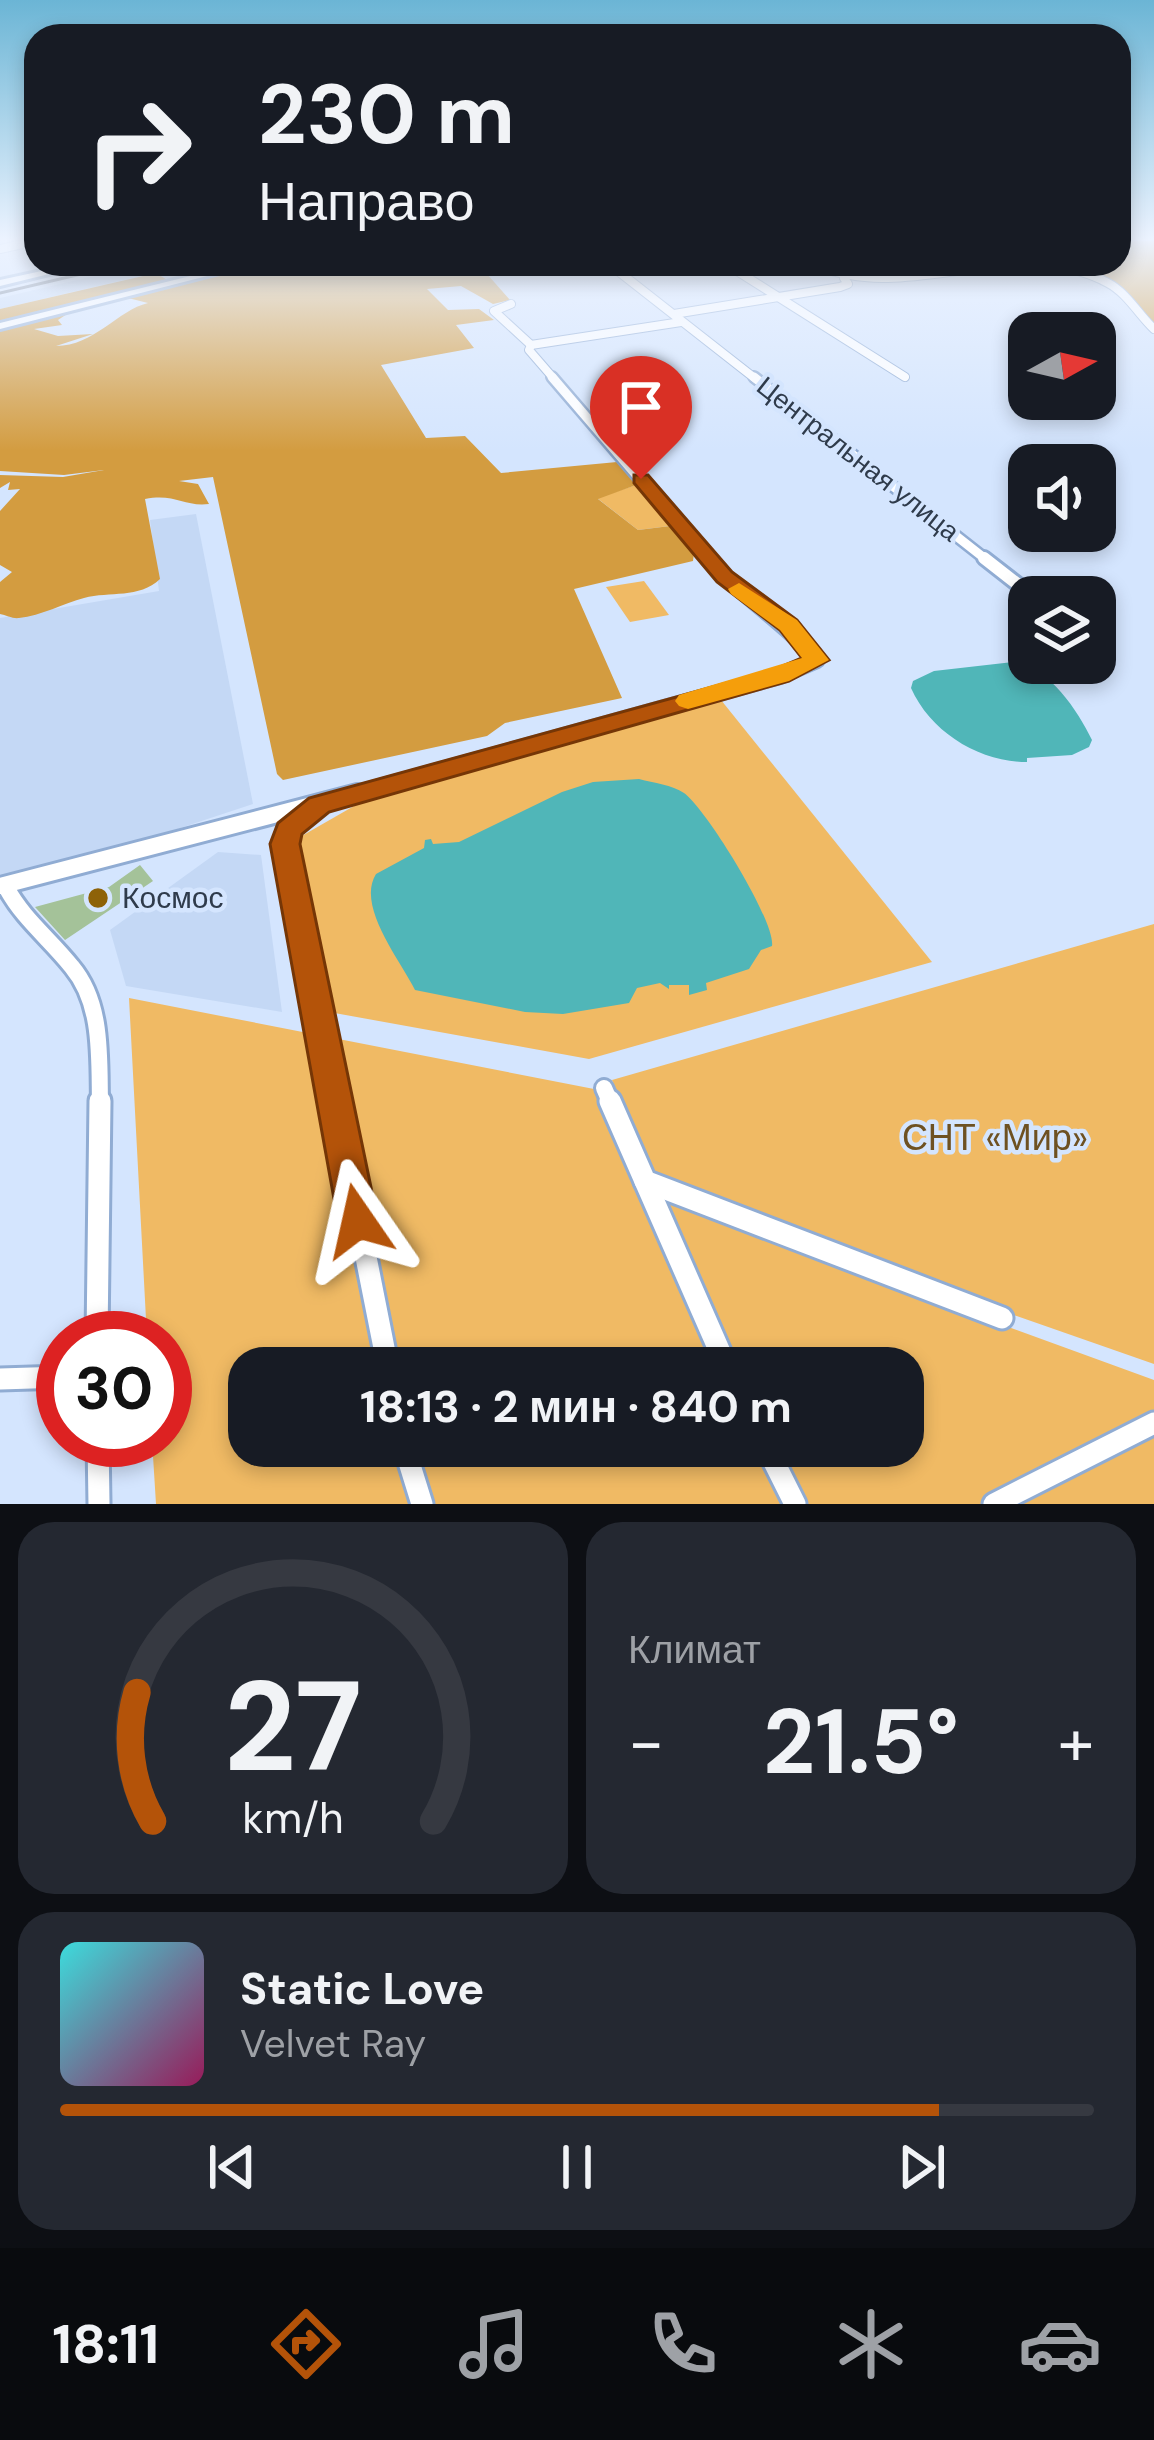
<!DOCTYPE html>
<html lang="ru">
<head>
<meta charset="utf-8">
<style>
	:root { --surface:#171b24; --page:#242831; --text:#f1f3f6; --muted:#9ea1a6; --line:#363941; --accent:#b45309 }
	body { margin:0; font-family:"DM Sans",sans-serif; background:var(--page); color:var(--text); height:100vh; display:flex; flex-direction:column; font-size:45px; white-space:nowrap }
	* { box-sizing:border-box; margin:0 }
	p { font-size:39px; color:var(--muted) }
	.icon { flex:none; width:66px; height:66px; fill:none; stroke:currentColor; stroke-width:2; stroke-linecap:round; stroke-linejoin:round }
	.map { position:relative; height:1504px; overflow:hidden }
	.drawer { display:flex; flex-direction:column; gap:18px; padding:18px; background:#0d0f14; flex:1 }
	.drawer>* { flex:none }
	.guide { position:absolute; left:24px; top:24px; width:1107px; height:252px; border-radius:36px; box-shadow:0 6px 18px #0003; background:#171b24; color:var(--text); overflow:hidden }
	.needle { width:78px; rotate:82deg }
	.fabs { position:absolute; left:1008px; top:312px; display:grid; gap:24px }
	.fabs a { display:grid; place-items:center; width:108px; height:108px; border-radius:24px; background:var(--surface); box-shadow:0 6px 18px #0003; font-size:60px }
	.speed { position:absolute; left:36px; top:1311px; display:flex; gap:24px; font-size:60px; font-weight:700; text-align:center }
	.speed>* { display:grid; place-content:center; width:156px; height:156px; border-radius:50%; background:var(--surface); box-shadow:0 6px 18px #0003; line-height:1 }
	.speed .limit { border:18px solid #d22; background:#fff; color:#111 }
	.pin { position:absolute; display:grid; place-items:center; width:102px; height:102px; color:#fff; margin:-123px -51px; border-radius:50% 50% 50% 0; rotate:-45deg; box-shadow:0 0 12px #0007 }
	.pin .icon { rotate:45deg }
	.me { position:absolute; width:132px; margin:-66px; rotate:349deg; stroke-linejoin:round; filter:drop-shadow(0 0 9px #0008) }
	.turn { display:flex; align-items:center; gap:42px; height:252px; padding:0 36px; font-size:54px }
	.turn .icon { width:156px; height:156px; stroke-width:2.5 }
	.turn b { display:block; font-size:84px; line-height:102px }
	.big { font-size:90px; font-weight:700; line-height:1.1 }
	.drawer .tile { flex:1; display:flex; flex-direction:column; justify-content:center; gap:18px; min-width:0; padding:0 42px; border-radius:36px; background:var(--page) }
	.drawer .dial { align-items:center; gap:0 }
	.dial svg { height:312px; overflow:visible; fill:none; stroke:var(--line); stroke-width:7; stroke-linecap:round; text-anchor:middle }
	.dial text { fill:var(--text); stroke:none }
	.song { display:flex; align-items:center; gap:36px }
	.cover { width:144px; height:144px; border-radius:18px; background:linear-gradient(135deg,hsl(180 70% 55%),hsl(330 70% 35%)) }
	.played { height:12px; border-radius:6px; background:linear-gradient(90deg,var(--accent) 85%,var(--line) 85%) }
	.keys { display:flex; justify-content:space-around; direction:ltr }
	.heat { display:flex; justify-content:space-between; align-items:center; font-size:66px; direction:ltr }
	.drawer .tiles { flex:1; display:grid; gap:18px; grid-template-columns:1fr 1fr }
	.tile:last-child { grid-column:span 2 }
	.trip { position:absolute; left:228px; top:1347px; width:696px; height:120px; border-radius:36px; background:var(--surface); box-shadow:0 6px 18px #0003; font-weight:700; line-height:120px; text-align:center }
	.menu { display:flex; height:192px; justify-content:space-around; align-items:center; background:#090b0e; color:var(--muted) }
	.menu .icon { width:84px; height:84px }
	.menu .current { color:var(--accent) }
	.menu b { font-size:54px; color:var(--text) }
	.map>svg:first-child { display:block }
</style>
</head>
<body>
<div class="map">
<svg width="1154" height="1504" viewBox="0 0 1154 1504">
	<rect width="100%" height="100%" fill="#d4e5fe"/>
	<g fill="#c4d8f5">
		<polygon points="146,264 232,264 168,279 153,273 0,309 0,298"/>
		<polygon points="196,514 253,804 53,870 0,879 0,618 159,591 150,520"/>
		<polygon points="218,852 261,855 282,1012 126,986 110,930"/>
	</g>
	<g fill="#f0ba64" fill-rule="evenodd">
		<polygon points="636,485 670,526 638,530 597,498"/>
		<polygon points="644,581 669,615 630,622 606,587"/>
		<polygon points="721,700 932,962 589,1059 329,1012 293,841 361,802"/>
		<polygon points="1154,924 1154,1364 985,1305 655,1178 612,1080"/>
		<path d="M129 998 594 1089 646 1195 1154 1380V1504H156L152 1440H165V1338H147ZM249 1368H903V1446H249Z"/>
	</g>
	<g fill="#d39c40">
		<polygon points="1119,241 1154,241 1154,323 1117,284 1060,264 1119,264"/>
		<path d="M264 264 528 265 487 274 510 300 493 304 461 286 427 289 448 310 479 309 494 320 456 325 474 348 381 365 426 438 465 436 501 473 617 462 636 485 598 499 638 530 670 526 694 553 693 561 574 589 622 698 505 723 487 736 283 780 277 774 213 477 179 481 198 484 209 504C184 507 175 493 145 499L160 579C139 599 110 591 84 598 64 603 41 616 19 618 13 619 6 615 0 614V582L12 572 0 565V511L20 489 8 490 10 482 0 488V475L63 477 104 470 64 475 0 471V328L70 312 58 320 62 325 34 329 58 336 93 334 56 346C94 346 118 310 148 303L124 297Z"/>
		<polygon points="156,273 169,281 0,325 0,309"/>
	</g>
	<g fill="#50b6b8">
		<path d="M1013 662C1048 666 1077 709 1092 740L1089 747 1072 755 1027 758V762C980 762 931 733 911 688L913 681 934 671Z"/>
		<path d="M639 779C654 783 672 785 684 793 707 810 776 922 772 946L761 950 749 969 706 983 707 990 689 995V985H669V989L660 983 637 988 629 1003 563 1014 525 1012 415 990C400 960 356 906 376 874L424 848 425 840 431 839 433 844 459 842 562 792 593 782Z"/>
	</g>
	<polygon fill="#a4c299" points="140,865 153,881 65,940 35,907 109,887"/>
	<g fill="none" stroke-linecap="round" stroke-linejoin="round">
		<defs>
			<g id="street-far4">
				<polyline points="0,249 36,241"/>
				<polyline points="609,264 757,380"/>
				<polyline points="726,264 905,377"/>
				<path d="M806 264C833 272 859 279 888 278 960 276 1041 246 1108 283 1127 293 1139 315 1154 329"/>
				<polyline points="511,304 494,311 531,345 529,350 555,380"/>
				<polyline points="674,314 840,287 848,284 844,278"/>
				<polyline points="531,345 681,322"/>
			</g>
			<g id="street-far3">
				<polyline points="552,377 710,561"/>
				<polyline points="754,377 988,561"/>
			</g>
			<g id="street-far2">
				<polyline points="984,558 1034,597"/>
				<path d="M347 796 780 676 817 660C783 620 741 596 707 558"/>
			</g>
			<g id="street-far1">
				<polyline points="310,811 288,830 285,844 336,1104"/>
				<polyline points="0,886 358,793"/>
				<path d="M6 887C23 919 50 939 72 967 103 1004 99 1058 100 1104"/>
				<polyline points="604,1088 611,1104"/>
			</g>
			<g id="street">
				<polyline points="335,1101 388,1368"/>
				<polyline points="610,1101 645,1181 1002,1318"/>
				<polyline points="645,1181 727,1368"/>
				<polyline points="97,1338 100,1101"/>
				<polyline points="0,1379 63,1377"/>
				<polyline points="98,1440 99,1504"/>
				<polyline points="404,1446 422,1504"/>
				<polyline points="766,1446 795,1504"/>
				<polyline points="994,1504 1154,1423"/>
			</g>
			<g id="secondary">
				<polygon points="74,264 90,264 0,286 0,280"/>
				<polygon points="239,264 254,264 0,329 0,323"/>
			</g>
		</defs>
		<use href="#street-far4" stroke="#90acd3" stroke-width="10"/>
		<use href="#street-far3" stroke="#90acd3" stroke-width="14"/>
		<use href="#street-far2" stroke="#90acd3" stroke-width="18"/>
		<use href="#street-far1" stroke="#90acd3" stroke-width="22"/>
		<use href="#street" stroke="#90acd3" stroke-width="27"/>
		<use href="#secondary" stroke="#90acd3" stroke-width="6"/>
		<use href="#street-far4" stroke="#fff" stroke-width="8"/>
		<use href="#street-far3" stroke="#fff" stroke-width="9"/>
		<use href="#street-far2" stroke="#fff" stroke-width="12"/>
		<use href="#street-far1" stroke="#fff" stroke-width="16"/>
		<use href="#street" stroke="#fff" stroke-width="21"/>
		<use href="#secondary" fill="#fff" fill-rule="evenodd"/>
		<polyline stroke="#606d80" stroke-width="3" points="0,293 124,264"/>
	</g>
	<linearGradient id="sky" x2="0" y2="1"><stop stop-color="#6bb5d5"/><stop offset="0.53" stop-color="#ecf3ff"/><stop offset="1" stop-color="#ecf3ff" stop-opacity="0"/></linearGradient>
	<rect width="1154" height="451" fill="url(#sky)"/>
	<polygon fill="#b45309" stroke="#753606" stroke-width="3" points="634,475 648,475 732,572 797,620 829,660 789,681 329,812 302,834 300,844 378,1221 372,1234 358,1239 344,1234 338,1221 270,844 278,823 309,798 771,671 802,658 780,630 717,582 634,483"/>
	<polygon fill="#f59e0b" points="739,583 797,620 829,660 789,681 688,709 679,706 675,701 679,695 802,658 780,630 731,594 728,589"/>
	<circle fill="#8e6208" stroke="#d4e5fe" stroke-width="4.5" cx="98" cy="898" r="12"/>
	<g text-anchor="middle" stroke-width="9" stroke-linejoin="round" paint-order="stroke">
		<g font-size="27" fill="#2f3b4b" stroke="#d4e5fe">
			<text transform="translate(858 459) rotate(38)" y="9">Центральная улица</text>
		</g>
		<g font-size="30" fill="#2f3b4b" stroke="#d4e5fe" text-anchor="start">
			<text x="122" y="908">Космос</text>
		</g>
		<g font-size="36" fill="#6e5121" stroke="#d4e5fe">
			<text x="995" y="1150">СНТ «Мир»</text>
		</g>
	</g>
</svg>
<div class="fabs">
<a><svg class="needle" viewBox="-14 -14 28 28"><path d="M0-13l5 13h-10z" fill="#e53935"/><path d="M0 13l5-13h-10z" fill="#9ea1a6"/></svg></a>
<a><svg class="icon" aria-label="sound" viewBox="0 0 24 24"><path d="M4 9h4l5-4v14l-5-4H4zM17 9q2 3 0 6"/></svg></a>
<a><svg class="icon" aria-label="layers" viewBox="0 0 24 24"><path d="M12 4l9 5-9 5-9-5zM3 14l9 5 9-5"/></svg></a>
</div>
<div class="speed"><div class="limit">30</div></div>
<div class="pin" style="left:641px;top:479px;background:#d93025"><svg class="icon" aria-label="arrive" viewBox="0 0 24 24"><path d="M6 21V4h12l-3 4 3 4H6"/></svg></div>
<svg class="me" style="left:358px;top:1221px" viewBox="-20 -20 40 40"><path d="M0-17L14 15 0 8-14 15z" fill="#b45309" stroke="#fff" stroke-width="4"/></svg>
<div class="trip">18:13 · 2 мин · 840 m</div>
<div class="guide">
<div class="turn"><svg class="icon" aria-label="right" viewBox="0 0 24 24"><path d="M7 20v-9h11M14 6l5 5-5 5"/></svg><div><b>230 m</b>Направо</div></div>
</div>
</div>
<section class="drawer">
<div class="tiles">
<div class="tile dial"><svg viewBox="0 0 100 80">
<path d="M14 69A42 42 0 1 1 86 69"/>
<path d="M14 69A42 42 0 0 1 10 36" stroke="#b45309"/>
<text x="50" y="56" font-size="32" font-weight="700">27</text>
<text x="50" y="72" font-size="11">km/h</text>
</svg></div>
<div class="tile"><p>Климат</p>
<div class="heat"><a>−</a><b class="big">21.5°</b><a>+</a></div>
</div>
<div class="tile">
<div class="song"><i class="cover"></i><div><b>Static Love</b><p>Velvet Ray</p></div></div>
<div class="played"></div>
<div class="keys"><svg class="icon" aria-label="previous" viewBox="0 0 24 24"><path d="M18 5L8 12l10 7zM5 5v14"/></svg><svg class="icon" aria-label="pause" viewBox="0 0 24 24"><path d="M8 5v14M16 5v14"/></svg><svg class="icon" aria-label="next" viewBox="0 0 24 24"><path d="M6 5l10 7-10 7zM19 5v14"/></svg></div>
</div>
</div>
</section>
<nav class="menu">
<b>18:11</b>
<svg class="icon current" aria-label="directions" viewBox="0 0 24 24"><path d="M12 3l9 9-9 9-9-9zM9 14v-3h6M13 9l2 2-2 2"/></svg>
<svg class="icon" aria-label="music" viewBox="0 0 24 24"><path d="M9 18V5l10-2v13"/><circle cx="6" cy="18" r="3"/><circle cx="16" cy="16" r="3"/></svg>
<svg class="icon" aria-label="phone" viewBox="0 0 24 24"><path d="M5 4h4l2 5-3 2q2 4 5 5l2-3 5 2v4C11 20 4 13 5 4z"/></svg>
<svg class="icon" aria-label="climate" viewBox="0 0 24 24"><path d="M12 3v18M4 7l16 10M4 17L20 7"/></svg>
<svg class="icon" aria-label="car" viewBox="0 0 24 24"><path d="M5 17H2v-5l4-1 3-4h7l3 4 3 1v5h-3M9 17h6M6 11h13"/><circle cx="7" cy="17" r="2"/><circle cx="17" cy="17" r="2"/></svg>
</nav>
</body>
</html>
